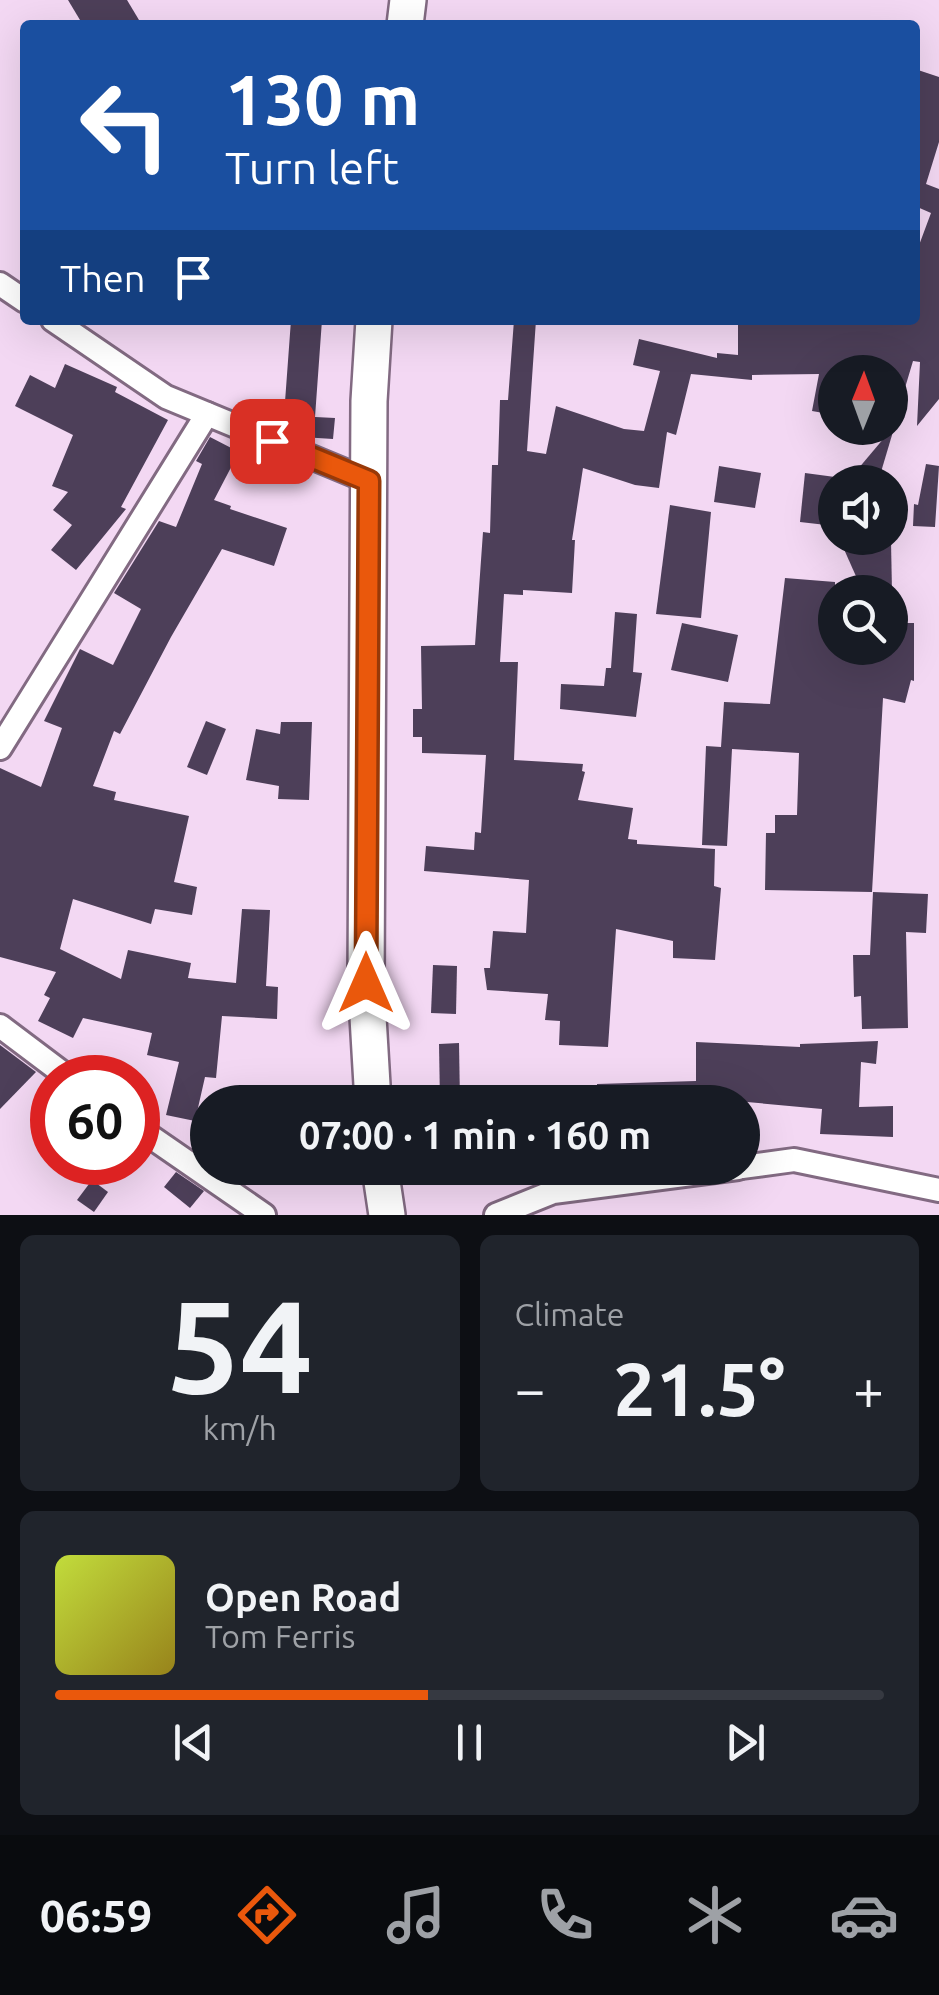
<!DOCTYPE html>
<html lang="en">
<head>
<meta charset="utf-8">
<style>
	:root { --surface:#171b24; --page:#20242c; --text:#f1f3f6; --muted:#9ea1a6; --line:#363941; --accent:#ea580c }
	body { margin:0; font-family:Ubuntu,sans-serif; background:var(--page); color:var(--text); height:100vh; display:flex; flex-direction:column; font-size:38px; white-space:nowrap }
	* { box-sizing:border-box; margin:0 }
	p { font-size:32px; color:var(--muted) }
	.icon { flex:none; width:55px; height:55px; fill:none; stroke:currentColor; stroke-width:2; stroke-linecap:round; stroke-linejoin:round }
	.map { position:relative; height:1215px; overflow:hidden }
	.drawer { display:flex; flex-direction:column; gap:20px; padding:20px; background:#0d0f14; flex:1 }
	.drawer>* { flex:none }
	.top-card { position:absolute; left:20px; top:20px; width:900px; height:305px; border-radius:10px; box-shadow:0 10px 40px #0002; background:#1a4fa0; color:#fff; overflow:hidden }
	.needle { width:65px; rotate:1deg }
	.tools { position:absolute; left:818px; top:355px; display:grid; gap:20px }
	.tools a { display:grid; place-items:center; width:90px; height:90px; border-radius:50%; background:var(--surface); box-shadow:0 10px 40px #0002; font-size:50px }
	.speed { position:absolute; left:30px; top:1055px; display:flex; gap:20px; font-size:50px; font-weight:700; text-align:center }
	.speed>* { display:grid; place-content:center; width:130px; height:130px; border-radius:50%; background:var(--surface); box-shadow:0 10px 40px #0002; line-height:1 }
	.speed .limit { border:15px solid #d22; background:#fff; color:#111 }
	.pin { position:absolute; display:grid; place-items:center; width:85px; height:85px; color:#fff; margin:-42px; border-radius:20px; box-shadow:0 5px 15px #0006 }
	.me { position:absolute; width:110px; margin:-55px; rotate:0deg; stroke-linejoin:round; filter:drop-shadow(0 0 8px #0008) }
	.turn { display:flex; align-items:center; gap:35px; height:210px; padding:0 40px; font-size:45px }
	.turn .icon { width:130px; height:130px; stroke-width:2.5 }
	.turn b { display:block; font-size:70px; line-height:85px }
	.then { display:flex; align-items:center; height:95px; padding:0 40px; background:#0003; gap:20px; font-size:38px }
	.big { font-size:75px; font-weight:700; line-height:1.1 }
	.drawer .widget { flex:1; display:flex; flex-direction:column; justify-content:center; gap:15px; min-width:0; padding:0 35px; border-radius:15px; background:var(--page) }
	.drawer .dial { align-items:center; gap:0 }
	.dial b { font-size:130px; line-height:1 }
	.song { display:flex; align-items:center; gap:30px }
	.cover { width:120px; height:120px; border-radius:15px; background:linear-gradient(135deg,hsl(70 70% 55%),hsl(50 70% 35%)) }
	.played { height:10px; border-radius:5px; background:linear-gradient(90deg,var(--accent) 45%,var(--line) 45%) }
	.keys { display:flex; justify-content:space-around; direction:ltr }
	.heat { display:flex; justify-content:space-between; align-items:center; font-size:55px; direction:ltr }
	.drawer .tiles { flex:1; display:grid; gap:20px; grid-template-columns:1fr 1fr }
	.widget:last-child { grid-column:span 2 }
	.trip { position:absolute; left:190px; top:1085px; width:570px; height:100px; border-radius:50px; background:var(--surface); box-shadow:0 10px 40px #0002; font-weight:700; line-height:100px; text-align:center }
	.dock { display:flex; height:160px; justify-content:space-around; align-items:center; background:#090b0e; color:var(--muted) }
	.dock .icon { width:70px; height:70px }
	.dock .on { color:var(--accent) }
	.dock b { font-size:45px; color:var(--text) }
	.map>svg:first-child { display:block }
</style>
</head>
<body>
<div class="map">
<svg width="939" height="1215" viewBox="0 0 939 1215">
	<rect width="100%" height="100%" fill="#f3d8f3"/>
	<g fill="#4d3f59">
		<polygon points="68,0 127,0 142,25 83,25"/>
		<polygon points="915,69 939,77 939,142 926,184 939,189 939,399 917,426 920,362 913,361 896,418 890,417 890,372 835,372 835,415 812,411 819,374 752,375 752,380 691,374 676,435 667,432 659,488 635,485 583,468 572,540 575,540 572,593 523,590 523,595 504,594 500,662 518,662 514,760 583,764 582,771 585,772 578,800 633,808 628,839 637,840 637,844 715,849 714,886 721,888 715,960 673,958 673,941 616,929 608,1047 559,1045 560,1021 545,1020 548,994 487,990 484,968 490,968 493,931 526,933 529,880 424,871 426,846 474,850 475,832 481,833 486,755 422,753 422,737 413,737 413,709 422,709 421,646 475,645 483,532 490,533 492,465 498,465 500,400 508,400 514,320 536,320 527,451 546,454 556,406 624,429 644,431 660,371 633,365 639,339 717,358 717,353 738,355 738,320 915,320 915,256 931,213 915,206"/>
		<polygon points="291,320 322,320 315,417 335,418 333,439 302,437 283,429"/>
		<polygon points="65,364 117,387 115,392 168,420 121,507 126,509 76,570 51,550 72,525 53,510 68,492 52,486 73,435 15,406 30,375 55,388"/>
		<polygon points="895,425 878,482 847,482"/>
		<polygon points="210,437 239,452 214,500 231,506 230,509 287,528 274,566 222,549 171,637 120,734 114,731 93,786 116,792 114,800 189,816 174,882 197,887 192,915 155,909 151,924 73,899 60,949 121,979 128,950 191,963 188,978 236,983 242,909 270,910 266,986 278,987 277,1019 222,1016 216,1078 205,1077 195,1121 166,1115 179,1062 147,1055 152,1033 83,1018 73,1038 38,1021 50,998 44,995 56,972 0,957 0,768 41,787 62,728 44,721 80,649 113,665 141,609 114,593 159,521 176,527 202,464 196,461"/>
		<polygon points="926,464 939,466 935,527 913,526 914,504 918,505"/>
		<polygon points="719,466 761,473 755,508 714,502"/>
		<polygon points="805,473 835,477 835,526 800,522"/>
		<polygon points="670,505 711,512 701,618 656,614"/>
		<polygon points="839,538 891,541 892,592 863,592"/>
		<polygon points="785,578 835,582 835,648 890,648 890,623 914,623 914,681 911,680 905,703 883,698 872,892 765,890 766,833 775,833 775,815 797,815 799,753 732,749 727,846 702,845 706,746 721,747 724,702 770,704"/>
		<polygon points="615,612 637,614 633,672 642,673 636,717 560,709 561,684 604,686 606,668 611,668"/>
		<polygon points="682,623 738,635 728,682 671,670"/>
		<polygon points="206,721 226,729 207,775 187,767"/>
		<polygon points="281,722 312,722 309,800 278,799 279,786 246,780 256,729 280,734"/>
		<polygon points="873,892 928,894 926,933 906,932 908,1028 862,1029 861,996 854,997 853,955 870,955"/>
		<polygon points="433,965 457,966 456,1014 431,1013"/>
		<polygon points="878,1041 876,1064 861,1062 859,1107 893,1106 893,1137 820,1134 822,1109 747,1102 597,1102 597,1084 696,1081 696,1042 800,1047 800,1044"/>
		<polygon points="459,1043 460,1102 440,1102 439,1044"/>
		<polygon points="0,1045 36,1072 0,1109"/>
		<polygon points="176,1172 204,1191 190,1208 164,1187"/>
		<polygon points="92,1180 108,1192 94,1212 77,1200"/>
	</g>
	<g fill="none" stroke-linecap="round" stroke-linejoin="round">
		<defs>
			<g id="street">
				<polyline points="0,284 25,301"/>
				<polyline points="53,320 166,397 369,481"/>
				<polyline points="0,748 207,414"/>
				<polyline points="0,1026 69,1078"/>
				<polyline points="138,1128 264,1215"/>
				<polyline points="742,1167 794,1160 939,1190"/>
				<polyline points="496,1215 553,1192 738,1168"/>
			</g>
			<g id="primary">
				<polyline points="405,25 408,0"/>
				<polyline points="373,1102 366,983 369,401 374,320"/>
				<polyline points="380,1168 387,1215"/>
			</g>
		</defs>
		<use href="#street" stroke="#826a82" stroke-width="28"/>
		<use href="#primary" stroke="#826a82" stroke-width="40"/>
		<use href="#street" stroke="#fff" stroke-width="22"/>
		<use href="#primary" stroke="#fff" stroke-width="35"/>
	</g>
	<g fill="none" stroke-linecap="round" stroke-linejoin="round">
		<defs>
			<polyline id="route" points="272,441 369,481 366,983"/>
		</defs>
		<use href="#route" stroke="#983908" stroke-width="25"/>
		<use href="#route" stroke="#ea580c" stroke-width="18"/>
	</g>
</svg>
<div class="tools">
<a><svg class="needle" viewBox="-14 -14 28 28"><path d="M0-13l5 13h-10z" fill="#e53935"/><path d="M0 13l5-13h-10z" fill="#9ea1a6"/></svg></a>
<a><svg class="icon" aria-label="sound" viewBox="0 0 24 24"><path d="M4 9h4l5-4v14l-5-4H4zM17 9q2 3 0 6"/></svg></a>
<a><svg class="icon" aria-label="search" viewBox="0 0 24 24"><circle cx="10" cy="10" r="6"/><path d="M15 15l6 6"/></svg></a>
</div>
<div class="speed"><div class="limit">60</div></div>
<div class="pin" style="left:272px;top:441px;background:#d93025"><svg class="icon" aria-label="arrive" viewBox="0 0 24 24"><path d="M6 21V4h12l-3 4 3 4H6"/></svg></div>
<svg class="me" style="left:366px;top:983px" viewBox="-20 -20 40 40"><path d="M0-17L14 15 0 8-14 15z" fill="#ea580c" stroke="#fff" stroke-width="4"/></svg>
<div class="trip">07:00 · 1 min · 160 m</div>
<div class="top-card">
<div class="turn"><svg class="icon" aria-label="left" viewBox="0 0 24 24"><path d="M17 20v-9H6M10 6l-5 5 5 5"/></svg><div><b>130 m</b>Turn left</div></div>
<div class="then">Then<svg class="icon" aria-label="arrive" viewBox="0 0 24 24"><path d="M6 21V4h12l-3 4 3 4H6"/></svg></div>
</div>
</div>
<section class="drawer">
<div class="tiles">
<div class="widget dial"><b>54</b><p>km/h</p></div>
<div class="widget"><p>Climate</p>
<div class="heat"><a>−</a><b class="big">21.5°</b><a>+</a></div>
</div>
<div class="widget">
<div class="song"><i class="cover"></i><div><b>Open Road</b><p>Tom Ferris</p></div></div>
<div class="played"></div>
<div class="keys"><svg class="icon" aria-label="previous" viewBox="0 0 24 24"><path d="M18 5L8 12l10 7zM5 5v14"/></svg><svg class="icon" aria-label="pause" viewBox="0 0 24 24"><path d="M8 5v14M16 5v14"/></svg><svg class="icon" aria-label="next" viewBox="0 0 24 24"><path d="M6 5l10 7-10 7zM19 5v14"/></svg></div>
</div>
</div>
</section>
<nav class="dock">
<b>06:59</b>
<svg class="icon on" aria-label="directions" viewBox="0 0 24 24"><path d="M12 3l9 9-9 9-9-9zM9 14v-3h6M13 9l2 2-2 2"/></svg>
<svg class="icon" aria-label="music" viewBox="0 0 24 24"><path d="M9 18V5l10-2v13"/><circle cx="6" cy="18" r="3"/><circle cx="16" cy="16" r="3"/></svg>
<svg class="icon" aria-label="phone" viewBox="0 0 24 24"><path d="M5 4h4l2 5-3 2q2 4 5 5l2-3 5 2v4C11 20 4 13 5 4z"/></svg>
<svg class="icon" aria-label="climate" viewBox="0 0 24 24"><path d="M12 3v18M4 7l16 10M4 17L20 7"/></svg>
<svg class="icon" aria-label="car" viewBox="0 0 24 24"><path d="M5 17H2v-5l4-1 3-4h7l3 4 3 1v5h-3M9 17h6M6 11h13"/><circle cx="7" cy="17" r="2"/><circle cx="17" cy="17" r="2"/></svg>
</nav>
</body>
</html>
